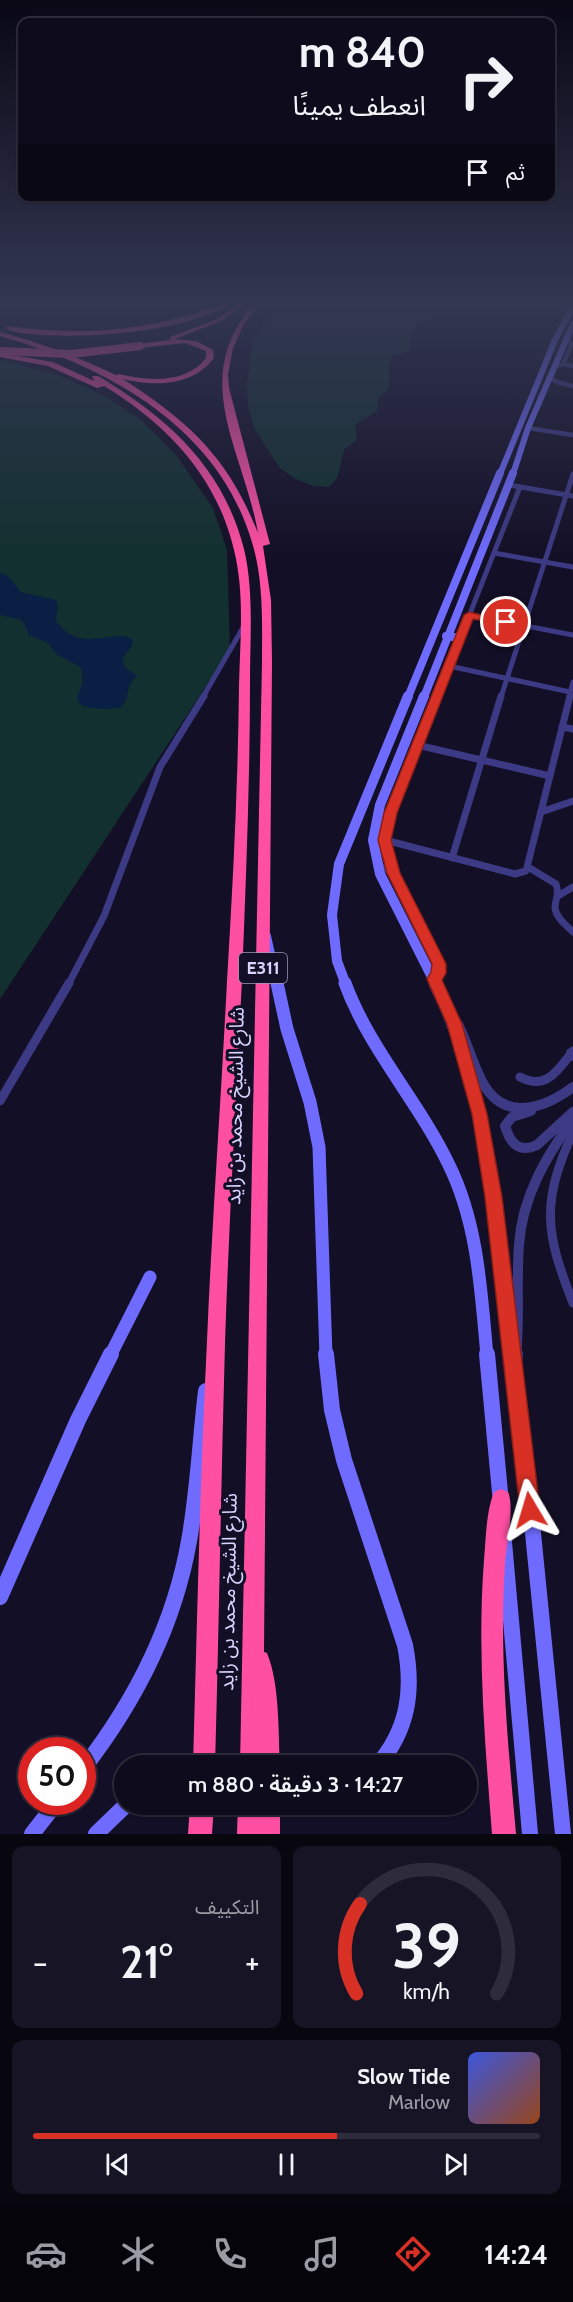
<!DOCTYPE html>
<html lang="ar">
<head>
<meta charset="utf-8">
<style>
	:root { --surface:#0e0b1c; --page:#171425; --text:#f1f3f6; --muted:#9b9ba3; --line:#2e2b3b; --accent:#d93025 }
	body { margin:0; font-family:Cabin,"Noto Sans Arabic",sans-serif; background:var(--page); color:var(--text); direction:rtl; height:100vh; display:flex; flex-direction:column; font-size:22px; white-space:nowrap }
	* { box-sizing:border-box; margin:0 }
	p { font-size:20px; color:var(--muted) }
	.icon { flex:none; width:33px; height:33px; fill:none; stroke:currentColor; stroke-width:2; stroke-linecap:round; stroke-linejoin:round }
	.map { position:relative; height:1834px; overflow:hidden; direction:ltr }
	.details { display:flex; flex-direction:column; gap:12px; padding:12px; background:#08060f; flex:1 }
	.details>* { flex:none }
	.banner { position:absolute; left:18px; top:18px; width:537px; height:183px; border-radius:12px; box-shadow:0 2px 4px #0004,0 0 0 2px var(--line); direction:rtl; background:#0e0b1c; color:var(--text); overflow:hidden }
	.speed { position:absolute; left:18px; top:1737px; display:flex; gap:12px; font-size:30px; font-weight:700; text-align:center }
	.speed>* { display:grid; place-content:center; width:78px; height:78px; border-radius:50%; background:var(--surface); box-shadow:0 2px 4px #0004,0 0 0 2px var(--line); line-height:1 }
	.speed .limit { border:9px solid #d22; background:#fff; color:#111 }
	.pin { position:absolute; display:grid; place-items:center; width:51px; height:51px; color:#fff; margin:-26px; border:3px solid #fff; border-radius:50%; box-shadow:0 2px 6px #0007 }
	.me { position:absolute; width:66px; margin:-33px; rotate:353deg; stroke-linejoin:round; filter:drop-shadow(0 0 4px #0008) }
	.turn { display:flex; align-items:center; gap:21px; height:126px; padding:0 30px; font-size:27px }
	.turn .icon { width:78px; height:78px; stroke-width:2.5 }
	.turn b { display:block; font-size:42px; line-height:51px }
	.then { display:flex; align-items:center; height:57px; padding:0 30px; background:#0003; gap:12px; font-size:22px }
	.big { font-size:45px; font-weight:600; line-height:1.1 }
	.details .widget { flex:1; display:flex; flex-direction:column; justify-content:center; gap:9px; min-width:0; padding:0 21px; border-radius:12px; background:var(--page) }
	.details .dial { align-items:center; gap:0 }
	.dial svg { height:156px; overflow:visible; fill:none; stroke:var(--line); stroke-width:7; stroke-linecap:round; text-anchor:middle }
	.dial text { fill:var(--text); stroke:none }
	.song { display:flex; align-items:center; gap:18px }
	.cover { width:72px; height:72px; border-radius:9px; background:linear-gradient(135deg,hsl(230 70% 55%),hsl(20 70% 35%)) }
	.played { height:6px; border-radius:3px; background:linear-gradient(90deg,var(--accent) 60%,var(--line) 60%) }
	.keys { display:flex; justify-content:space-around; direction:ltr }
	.heat { display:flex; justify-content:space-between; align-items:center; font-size:33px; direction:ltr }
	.details .tiles { flex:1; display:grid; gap:12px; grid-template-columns:1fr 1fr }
	.widget:last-child { grid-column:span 2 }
	.trip { position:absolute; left:114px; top:1755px; width:363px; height:60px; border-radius:30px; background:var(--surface); box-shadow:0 2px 4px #0004,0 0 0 2px var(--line); font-weight:600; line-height:60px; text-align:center; direction:rtl }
	.dock { display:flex; height:96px; justify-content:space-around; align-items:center; background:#06040b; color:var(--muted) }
	.dock .icon { width:42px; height:42px }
	.dock .current { color:var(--accent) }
	.dock b { font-size:27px; color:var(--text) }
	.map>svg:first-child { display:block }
</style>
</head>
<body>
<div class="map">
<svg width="573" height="1834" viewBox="0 0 573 1834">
	<rect width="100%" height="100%" fill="#130f26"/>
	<g fill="#12302f">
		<path d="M283 301H445L441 303 444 311C436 318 418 322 413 330 410 336 411 345 410 351L392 355 389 362V389L378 397 377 411 355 425 357 439 344 450 337 478 329 487 314 486 294 478 280 468 254 428 248 406 247 385 252 345 263 325Z"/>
		<polygon points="0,360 64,377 108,398 140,419 176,455 213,508 227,550 230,650 0,999"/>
	</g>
	<path fill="#0a1f44" d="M0 573 8 576 21 592 56 600 58 607 56 620C79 657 115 626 133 640L132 646 122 659 125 667 137 676C124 689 131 695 122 707 112 710 102 709 92 708 62 704 91 687 80 667L56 654 48 643 29 635 22 620 0 615Z"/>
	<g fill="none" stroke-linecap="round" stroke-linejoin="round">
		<g stroke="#3d3a85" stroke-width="4.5">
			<polyline points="563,364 573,366"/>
			<polyline points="554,367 563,364 572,344 567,340"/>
			<polyline points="549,377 557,382 573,386"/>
			<polyline points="528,428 573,435"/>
		</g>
		<g stroke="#3d3a85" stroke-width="5">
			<polyline points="509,485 573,496"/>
			<polyline points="494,553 573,567"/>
			<polyline points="469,615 573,635"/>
			<polyline points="449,666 570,692"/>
			<polyline points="203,697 245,624"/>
			<polyline points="437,697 520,487"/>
			<polyline points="501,697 573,474"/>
			<polyline points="569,697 573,682"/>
		</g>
		<g stroke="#3d3a85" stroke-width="7">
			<polyline points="562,727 573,729"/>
			<polyline points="417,745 550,776"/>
			<polyline points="541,812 573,801"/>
			<polyline points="385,840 515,874 526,871 570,696"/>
			<polyline points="452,858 501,696"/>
			<polyline points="377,865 390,871 397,879 438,961 439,970 435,979"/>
			<path d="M528 867 556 884C560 896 555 898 555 908 556 918 567 926 573 932"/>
			<polyline points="393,874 385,840 389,818 437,696"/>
			<polyline points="558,896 573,887"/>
			<polyline points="68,985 104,916 160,767 204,696"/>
		</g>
		<g stroke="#3d3a85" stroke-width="9">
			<path d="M520 1077C547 1091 558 1070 573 1051"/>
			<polyline points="0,1101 69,983"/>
			<path d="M573 1132C541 1203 545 1232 573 1303"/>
		</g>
		<g stroke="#3d3a85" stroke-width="10">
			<path d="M458 1024C468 1044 473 1066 484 1085 506 1122 545 1108 573 1087"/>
			<polyline points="571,1053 573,1056"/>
			<path d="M531 1111 512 1117 505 1126C510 1142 518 1154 537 1145L573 1112"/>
			<path d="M516 1356C520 1319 516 1282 519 1245 522 1197 546 1157 573 1119"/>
		</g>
		<polyline stroke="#3d3a85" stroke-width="14" points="515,1361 516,1354"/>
		<g stroke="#6f6bff" stroke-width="6">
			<polyline points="500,474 555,340 573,307"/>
			<polyline points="513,474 528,428 573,324"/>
		</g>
		<g stroke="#6f6bff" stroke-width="8">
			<polyline points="446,636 460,638"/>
			<polyline points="408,697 500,473"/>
			<polyline points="424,697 513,473"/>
		</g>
		<g stroke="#6f6bff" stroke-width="10">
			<polyline points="424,696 380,805 373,840 380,874 436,985"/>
			<polyline points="266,936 277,985"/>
			<polyline points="346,985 337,961 332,915 339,864 408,696"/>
		</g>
		<g stroke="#6f6bff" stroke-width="13">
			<polyline points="277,983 287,1029 310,1102 319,1147 326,1356"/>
			<path d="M345 983C369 1049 419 1102 449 1165 478 1224 481 1291 487 1356"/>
			<path d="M435 983C492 1096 496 1232 511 1356"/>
			<polyline points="110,1356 150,1277"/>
		</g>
		<g stroke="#6f6bff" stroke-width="16">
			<path d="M326 1354 332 1410 344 1460 405 1645C414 1691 408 1730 377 1766"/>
			<polyline points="487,1354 501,1503"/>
			<polyline points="511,1354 533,1533 563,1834"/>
			<polyline points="504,1542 530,1834"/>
			<polyline points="0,1597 78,1420 111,1354"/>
			<path d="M82 1770C135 1702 174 1626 189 1541 198 1491 200 1441 206 1391"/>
			<polyline points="32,1834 57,1802"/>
			<polyline points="96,1834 127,1804"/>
		</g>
		<g fill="#ff4fa3" fill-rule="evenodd">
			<path d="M227 301H235C192 331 97 338 45 335 33 334 15 334 5 328L8 326C84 337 156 331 227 301Z"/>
			<path d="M244 301H251L219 322 175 339 196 341 213 350 214 358C193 386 155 387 123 379 191 423 228 458 258 533 243 448 187 378 256 301H262L244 324 233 348 228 374 229 388 270 544 263 546 271 600 272 662 264 1652 267 1653C280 1685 278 1731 280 1766H240L262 662C262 622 264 579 251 539 216 426 108 367 0 336V332C41 343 78 357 116 375L119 374C149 381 186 384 206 358V351L185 343 140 348H137V344L170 340V337L215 320Z"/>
			<path d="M0 353 53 362 94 381 92 376H98C168 418 223 467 244 549 254 591 250 637 250 680 250 780 246 879 242 979 236 1100 229 1221 225 1343 221 1484 219 1625 215 1766H193C197 1624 200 1482 207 1341 212 1221 221 1101 227 981 233 883 238 785 239 686 240 641 245 594 234 550 217 477 167 424 104 386L97 388 48 366 0 357Z"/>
			<path d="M501 1489 508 1492C515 1508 506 1545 505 1564 499 1654 508 1744 516 1834H492C485 1743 477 1651 484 1560 486 1538 486 1512 494 1492Z"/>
			<polygon points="190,1804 214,1804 212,1834 188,1834"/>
			<polygon points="238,1804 280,1804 280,1834 237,1834"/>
		</g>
		<polyline stroke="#ff4fa3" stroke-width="8" points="0,351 71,354 140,346"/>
	</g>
	<linearGradient id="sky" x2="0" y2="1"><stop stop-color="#0a0815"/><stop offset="0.54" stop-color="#333752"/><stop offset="1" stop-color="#333752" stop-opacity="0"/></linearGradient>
	<rect width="573" height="558" fill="url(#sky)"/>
	<polygon fill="#d93025" stroke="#8d1f18" stroke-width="1.5" points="469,612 511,622 506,625 473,619 397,813 391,840 400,873 446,964 446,973 442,980 462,1024 487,1114 502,1197 540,1510 537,1517 530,1520 523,1517 520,1510 485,1197 472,1114 447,1024 427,979 431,972 432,964 387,873 378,840 384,813 464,615"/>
	<g text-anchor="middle" stroke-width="6" stroke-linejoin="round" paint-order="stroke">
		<rect fill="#130f26" stroke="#9e99be" stroke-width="1.5" x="239" y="953" width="48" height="30" rx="4.5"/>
		<g font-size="18" font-weight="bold" fill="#d9d4ff">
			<text x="263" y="974">E311</text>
		</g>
		<g font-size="20" fill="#d9d4ff" stroke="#130f26">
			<text transform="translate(235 1106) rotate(-89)" y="7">شارع الشيخ محمد بن زايد</text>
			<text transform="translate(228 1592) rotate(-89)" y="7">شارع الشيخ محمد بن زايد</text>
		</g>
	</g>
</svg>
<div class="speed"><div class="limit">50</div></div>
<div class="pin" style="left:506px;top:622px;background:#d93025"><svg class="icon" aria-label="arrive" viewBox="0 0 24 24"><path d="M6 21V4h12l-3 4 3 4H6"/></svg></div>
<svg class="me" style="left:530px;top:1510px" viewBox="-20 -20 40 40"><path d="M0-17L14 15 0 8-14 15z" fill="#d93025" stroke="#fff" stroke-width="4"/></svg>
<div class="trip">14:27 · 3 دقيقة · 880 m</div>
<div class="banner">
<div class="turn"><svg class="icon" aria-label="right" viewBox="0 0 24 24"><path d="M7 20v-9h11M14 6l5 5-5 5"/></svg><div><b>840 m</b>انعطف يمينًا</div></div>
<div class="then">ثم<svg class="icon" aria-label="arrive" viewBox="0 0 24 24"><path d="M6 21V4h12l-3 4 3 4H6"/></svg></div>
</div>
</div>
<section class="details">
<div class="tiles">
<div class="widget dial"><svg viewBox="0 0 100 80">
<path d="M14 69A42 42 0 1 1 86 69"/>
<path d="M14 69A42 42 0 0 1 16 23" stroke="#d93025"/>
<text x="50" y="56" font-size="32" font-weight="700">39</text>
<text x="50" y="72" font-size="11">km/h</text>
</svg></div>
<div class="widget"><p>التكييف</p>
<div class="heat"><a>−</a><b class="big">21°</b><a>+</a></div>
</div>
<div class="widget">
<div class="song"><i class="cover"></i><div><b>Slow Tide</b><p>Marlow</p></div></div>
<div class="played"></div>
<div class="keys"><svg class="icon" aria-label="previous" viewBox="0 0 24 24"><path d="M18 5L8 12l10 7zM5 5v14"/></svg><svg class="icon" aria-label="pause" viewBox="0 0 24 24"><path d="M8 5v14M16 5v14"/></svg><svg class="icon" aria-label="next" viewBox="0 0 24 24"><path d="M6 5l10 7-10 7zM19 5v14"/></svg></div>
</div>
</div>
</section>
<nav class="dock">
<b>14:24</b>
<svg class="icon current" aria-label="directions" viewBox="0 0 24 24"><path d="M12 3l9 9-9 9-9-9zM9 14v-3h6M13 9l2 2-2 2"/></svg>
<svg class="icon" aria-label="music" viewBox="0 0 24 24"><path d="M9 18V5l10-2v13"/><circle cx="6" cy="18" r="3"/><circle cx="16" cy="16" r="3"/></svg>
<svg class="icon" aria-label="phone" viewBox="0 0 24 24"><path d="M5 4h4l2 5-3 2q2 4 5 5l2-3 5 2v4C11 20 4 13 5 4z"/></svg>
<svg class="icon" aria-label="climate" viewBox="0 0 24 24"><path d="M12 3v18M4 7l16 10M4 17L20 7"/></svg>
<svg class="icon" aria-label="car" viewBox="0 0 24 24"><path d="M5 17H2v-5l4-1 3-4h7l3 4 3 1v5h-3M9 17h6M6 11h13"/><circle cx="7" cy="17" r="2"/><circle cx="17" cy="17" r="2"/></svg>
</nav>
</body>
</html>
